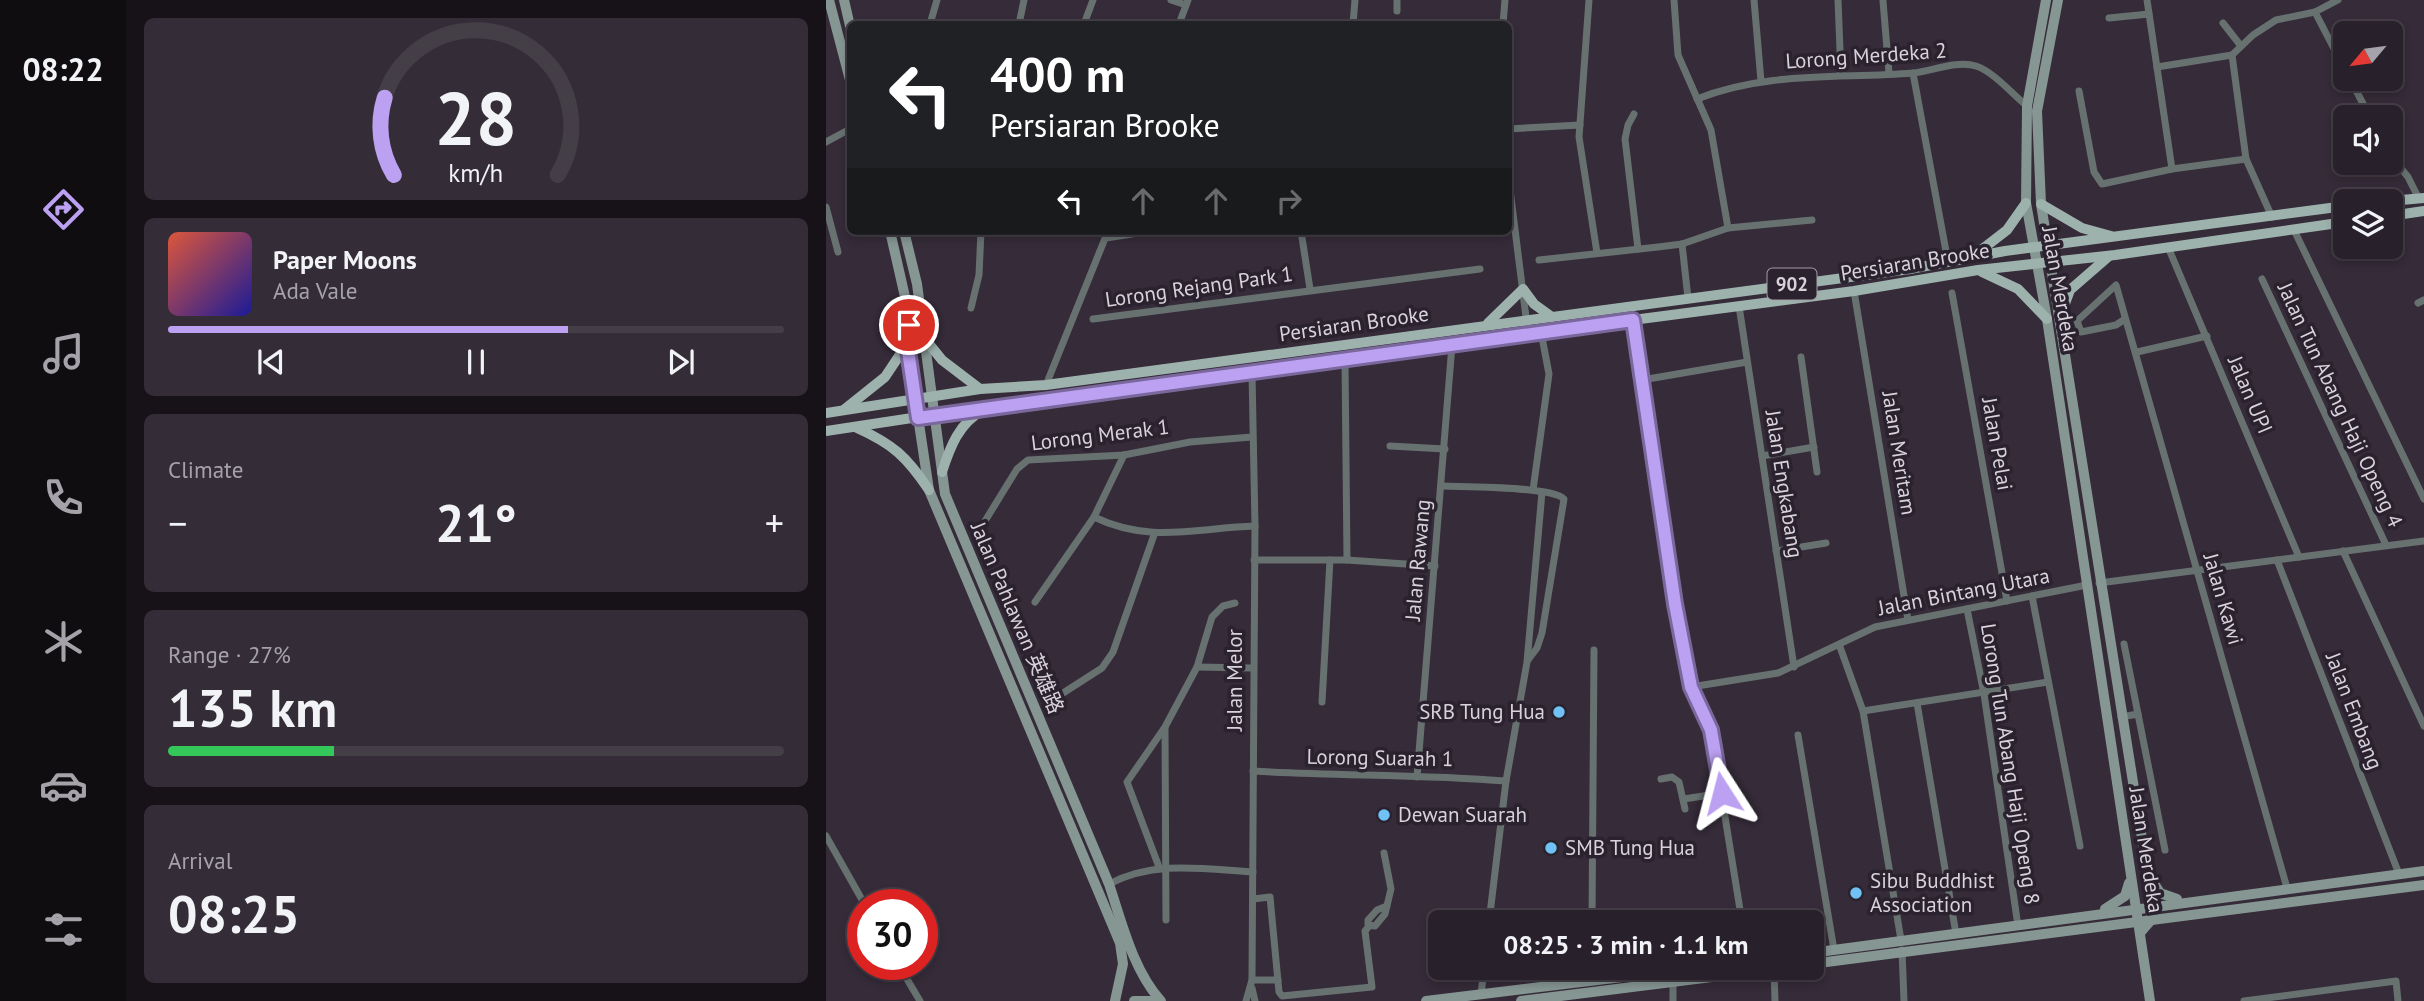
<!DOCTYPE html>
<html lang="en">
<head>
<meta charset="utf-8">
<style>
	:root { --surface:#28202b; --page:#342d37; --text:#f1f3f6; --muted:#a5a3a9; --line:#443e47; --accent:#bca0f2 }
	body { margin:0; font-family:"PT Sans","Noto Sans SC",sans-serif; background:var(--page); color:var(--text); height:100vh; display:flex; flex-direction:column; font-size:26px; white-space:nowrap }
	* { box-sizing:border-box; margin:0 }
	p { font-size:23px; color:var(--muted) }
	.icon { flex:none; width:38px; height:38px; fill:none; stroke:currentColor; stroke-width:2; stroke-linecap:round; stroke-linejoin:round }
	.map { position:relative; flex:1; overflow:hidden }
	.drawer { display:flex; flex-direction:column; gap:18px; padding:18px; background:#161218; width:700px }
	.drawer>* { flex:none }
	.top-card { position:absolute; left:21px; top:21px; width:665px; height:214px; border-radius:10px; box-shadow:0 4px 10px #0003,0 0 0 2px var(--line); background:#202124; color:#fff; overflow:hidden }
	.needle { width:46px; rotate:241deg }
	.controls { position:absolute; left:1507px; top:21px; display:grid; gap:14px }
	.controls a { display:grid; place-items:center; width:70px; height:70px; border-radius:10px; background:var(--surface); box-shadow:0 4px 10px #0003,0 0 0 2px var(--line); font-size:35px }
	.speed { position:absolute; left:21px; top:889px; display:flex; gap:14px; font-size:35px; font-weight:700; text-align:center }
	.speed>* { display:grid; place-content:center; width:91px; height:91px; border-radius:50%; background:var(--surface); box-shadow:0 4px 10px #0003,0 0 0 2px var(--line); line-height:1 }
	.speed .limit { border:10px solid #d22; background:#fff; color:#111 }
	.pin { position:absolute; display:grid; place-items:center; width:60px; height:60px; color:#fff; margin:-30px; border:4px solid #fff; border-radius:50%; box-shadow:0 2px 7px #0007 }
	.me { position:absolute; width:77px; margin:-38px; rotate:351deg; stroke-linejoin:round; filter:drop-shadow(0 0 5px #0008) }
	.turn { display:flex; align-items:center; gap:24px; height:147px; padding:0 28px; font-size:32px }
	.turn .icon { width:91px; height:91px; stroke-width:2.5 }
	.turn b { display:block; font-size:49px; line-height:60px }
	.lanes { display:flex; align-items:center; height:66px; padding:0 28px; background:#0003; justify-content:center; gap:35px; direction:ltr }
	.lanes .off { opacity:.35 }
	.big { font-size:52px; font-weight:800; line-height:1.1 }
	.drawer .card { flex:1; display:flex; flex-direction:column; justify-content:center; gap:10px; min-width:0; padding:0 24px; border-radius:10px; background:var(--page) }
	.drawer .dial { align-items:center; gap:0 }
	.dial svg { height:182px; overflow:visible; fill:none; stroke:var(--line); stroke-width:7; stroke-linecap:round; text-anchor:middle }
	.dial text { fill:var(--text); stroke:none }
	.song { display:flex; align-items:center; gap:21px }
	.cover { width:84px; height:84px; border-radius:10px; background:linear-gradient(135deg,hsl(10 70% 55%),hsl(240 70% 35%)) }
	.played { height:7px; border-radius:4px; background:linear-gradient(90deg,var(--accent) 65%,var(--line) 65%) }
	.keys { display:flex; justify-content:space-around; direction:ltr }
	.heat { display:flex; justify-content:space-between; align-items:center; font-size:38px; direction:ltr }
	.charge { height:10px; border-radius:5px; background:linear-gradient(90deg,#34c759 27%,var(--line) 0) }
	.trip { position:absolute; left:602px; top:910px; width:396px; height:70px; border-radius:10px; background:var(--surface); box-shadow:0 4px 10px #0003,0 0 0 2px var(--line); font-weight:800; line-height:70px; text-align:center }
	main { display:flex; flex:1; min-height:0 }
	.tabs { display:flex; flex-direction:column; width:126px; justify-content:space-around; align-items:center; background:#100d11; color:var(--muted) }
	.tabs .icon { width:49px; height:49px }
	.tabs .on { color:var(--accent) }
	.tabs b { font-size:32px; color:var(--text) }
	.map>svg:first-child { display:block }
</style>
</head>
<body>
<main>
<nav class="tabs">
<b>08:22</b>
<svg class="icon on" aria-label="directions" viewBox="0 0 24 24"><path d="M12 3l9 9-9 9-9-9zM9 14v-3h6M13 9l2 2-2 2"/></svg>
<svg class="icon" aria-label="music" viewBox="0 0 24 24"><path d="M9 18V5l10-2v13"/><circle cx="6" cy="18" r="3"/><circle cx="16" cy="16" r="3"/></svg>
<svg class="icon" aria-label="phone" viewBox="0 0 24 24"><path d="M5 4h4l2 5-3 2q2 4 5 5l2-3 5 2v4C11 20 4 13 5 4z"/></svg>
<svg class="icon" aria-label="climate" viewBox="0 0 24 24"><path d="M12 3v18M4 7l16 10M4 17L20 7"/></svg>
<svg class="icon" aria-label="car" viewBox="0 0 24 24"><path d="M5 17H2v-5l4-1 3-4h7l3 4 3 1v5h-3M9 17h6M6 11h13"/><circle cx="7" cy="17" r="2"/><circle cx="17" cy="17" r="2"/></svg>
<svg class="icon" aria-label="filters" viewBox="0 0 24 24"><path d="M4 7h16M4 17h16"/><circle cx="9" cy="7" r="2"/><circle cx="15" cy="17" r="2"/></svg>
</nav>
<section class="drawer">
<div class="card dial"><svg viewBox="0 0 100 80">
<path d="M14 69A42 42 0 1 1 86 69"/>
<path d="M14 69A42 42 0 0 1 10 35" stroke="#bca0f2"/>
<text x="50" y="56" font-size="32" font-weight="700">28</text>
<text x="50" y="72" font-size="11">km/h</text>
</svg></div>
<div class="card">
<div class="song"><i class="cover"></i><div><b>Paper Moons</b><p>Ada Vale</p></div></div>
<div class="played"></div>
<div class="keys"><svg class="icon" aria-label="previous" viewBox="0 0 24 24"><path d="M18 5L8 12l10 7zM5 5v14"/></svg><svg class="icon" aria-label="pause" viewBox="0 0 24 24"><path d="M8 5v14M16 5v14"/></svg><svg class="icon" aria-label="next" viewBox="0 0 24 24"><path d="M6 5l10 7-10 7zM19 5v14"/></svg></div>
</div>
<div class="card"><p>Climate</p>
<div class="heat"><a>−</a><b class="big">21°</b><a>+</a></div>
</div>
<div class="card"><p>Range · 27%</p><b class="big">135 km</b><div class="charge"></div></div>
<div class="card"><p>Arrival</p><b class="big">08:25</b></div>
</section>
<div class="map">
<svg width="1598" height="1001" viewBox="0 0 1598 1001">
	<rect width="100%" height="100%" fill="#352b39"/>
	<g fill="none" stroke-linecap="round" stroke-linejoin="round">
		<g stroke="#67716f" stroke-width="7">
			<polyline points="345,0 360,5"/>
			<polyline points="763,0 753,137 771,253"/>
			<polyline points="848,0 852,55 885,130 902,228"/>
			<polyline points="928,0 935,81"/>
			<polyline points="1012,0 1015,75"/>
			<polyline points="1321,0 1346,169"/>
			<polyline points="1057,1 1063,73"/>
			<polyline points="571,11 571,0"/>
			<polyline points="1489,12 1519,70"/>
			<polyline points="1283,18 1323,14"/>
			<polyline points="1397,23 1415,46"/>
			<polyline points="104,24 111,0"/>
			<polyline points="193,24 198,0"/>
			<polyline points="258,24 267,0"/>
			<polyline points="353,24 362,0"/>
			<polyline points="527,24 529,0"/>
			<polyline points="677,24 679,0"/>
			<polyline points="1406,55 1420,159 1446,217"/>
			<polyline points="1331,67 1406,55 1427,35 1450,20 1489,12 1512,0"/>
			<polyline points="1087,73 1122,262"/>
			<polyline points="1524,79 1544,117"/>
			<polyline points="1253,91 1268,172 1276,184 1346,169 1420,159"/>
			<path d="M871 99C940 71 1014 79 1087 73 1106 71 1131 60 1150 66 1168 72 1186 94 1201 106"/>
			<polyline points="808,114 802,125 799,139 812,249"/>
			<polyline points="682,129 754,125"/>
			<polyline points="0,142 24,129"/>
			<polyline points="1564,155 1582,177 1593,199"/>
			<polyline points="682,174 702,333"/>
			<polyline points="0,207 12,252"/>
			<polyline points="1468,230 1598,499"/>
			<polyline points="475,231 484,289"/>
			<polyline points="280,238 325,231"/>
			<polyline points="856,244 862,298"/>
			<polyline points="1342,247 1473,557"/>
			<polyline points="713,260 832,247 856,244 902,228 986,220"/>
			<polyline points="1436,279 1560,545"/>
			<polyline points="1028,291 1082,620"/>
			<polyline points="1126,293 1181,601"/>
			<polyline points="1592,303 1598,300"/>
			<polyline points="913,306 968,667"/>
			<polyline points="145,308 153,275 155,231"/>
			<polyline points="267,319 654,269"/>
			<polyline points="1299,319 1290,325 1255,332 1251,321 1290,285 1461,888"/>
			<polyline points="807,320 849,604 865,687 885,730 916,922"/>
			<polyline points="1311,352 1381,336"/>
			<polyline points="975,357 991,472"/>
			<polyline points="519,361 521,560"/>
			<polyline points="816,380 921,362"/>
			<polyline points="220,385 282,231"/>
			<polyline points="564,446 619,449"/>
			<polyline points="936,456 988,447"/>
			<path d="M617 486C638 487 726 486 738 499L716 633 711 648 702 660"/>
			<polyline points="707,490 723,374 715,332"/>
			<path d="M268 517C324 544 369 528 429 526"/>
			<polyline points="159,521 191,469 202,460 298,455 364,442 426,437"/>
			<polyline points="950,551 1000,543"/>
			<polyline points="1517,551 1598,726"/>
			<polyline points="428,560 521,560 609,566"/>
			<polyline points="1451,560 1573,874"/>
			<polyline points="1273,583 1598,541"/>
			<polyline points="1206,596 1254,846"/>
			<polyline points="209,602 268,517 298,455"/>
			<polyline points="1141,609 1158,694 1192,926"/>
			<polyline points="1014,647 1037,711 1075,940"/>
			<polyline points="371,667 426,668"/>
			<polyline points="865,687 952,673 1049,627 1261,585"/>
			<polyline points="234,695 276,668 287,652 328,535"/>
			<polyline points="496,702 504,560"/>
			<polyline points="1091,703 1130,934"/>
			<polyline points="1037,711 1222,682"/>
			<polyline points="1312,714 1339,850"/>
			<polyline points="1295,717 1312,714 1298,644"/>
			<polyline points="339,728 340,920"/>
			<polyline points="972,735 1008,950"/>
			<path d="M427 771C512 776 596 774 680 781"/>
			<polyline points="591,777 626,345"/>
			<polyline points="835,779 846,777 853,782 859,809"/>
			<polyline points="858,799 896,793"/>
			<polyline points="0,836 39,905"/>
			<polyline points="558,853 565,889 559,914 549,926 542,925 542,920 551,910 561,906"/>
			<polyline points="333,867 301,782 339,727 371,667 386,617 397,606 409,603"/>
			<path d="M283 884C329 860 377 869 427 872"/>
			<polyline points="427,899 444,897 453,992 456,996 546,987 539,931 544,925"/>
			<polyline points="663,922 680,781 701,662 716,492"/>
			<polyline points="766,922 768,650"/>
			<polyline points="1076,950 1078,1001"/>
			<polyline points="72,964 94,1001"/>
			<polyline points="948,969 949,1001"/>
			<polyline points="426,980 452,980"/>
			<polyline points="766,982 766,968"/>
			<polyline points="426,988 429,1001"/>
			<polyline points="655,995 658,968"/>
			<polyline points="420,1001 426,980 429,526 426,373"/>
			<polyline points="847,1001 847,982"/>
			<polyline points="1418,1001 1570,981 1572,1001"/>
		</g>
		<g stroke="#869692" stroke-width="10">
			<polyline points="3,0 24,80"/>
			<polyline points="18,0 24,26"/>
			<polyline points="1220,0 1201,106 1200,203 1221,319 1324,1001"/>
			<polyline points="1232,0 1211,111 1215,204 1321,870 1326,919 1314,933"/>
			<polyline points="64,231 82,310 81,344 103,490 294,943 297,964 289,1001"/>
			<path d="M78 231 91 284 119 494 283 884C296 923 307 970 335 1001"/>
			<polyline points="1324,877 1334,893 1351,899"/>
			<polyline points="1279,909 1299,896 1303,883"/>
			<polyline points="985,953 1598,871"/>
			<polyline points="985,964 1598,885"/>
			<polyline points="308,1001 326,1001"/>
			<polyline points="600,1001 870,968"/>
			<polyline points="695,1001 958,968"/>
		</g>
		<g stroke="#9eb2ad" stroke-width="10">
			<polyline points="1564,201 1598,198"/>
			<polyline points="1215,204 1256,228 1285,236"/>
			<polyline points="1564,216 1598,211"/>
			<polyline points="1150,254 1181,230 1200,203"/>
			<polyline points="1156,272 1192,289 1221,319"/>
			<polyline points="1234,317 1244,290 1282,257"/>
			<polyline points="662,323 697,289 708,304 726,317"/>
			<polyline points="99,339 116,360 154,389"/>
			<polyline points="19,409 59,377 81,344"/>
			<polyline points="0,413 154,389 220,385 1084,269 1179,251 1519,206"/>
			<path d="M31 428C67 444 81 457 103 490"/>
			<polyline points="0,431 165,406 519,361 715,332 1028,291 1152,270 1289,255 1519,222"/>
			<path d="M116 472C124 447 133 423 157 410"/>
		</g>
	</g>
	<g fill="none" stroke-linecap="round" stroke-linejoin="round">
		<defs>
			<polyline id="route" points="83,325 81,344 92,418 807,320 849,604 865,687 885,730 896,793"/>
		</defs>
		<use href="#route" stroke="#7a689d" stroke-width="18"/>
		<use href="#route" stroke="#bca0f2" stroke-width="12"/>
	</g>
	<g fill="#70c1f4" stroke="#2b222f" stroke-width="2.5">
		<circle cx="733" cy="712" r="7"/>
		<circle cx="558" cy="815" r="7"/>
		<circle cx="725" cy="848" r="7"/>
		<circle cx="1030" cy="893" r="7"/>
	</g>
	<g text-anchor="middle" stroke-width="7" stroke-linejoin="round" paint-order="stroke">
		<rect fill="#2b222f" stroke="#a49da7" stroke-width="2" x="941.5" y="268.5" width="49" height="31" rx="5"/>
		<g font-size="19" font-weight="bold" fill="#d8d2db">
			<text x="966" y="291">902</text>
		</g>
		<g font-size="21" fill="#d8d2db" stroke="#2b222f">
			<text transform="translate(1040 56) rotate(-4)" y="7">Lorong Merdeka 2</text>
			<text transform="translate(1089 262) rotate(-9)" y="7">Persiaran Brooke</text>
			<text transform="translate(373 287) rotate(-8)" y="7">Lorong Rejang Park 1</text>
			<text transform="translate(1234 289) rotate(80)" y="7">Jalan Merdeka</text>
			<text transform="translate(528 324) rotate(-8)" y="7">Persiaran Brooke</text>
			<text transform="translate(1424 395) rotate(67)" y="7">Jalan UPI</text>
			<text transform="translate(1514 405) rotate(65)" y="7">Jalan Tun Abang Haji Openg 4</text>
			<text transform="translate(274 435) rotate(-7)" y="7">Lorong Merak 1</text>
			<text transform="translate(1171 444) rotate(80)" y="7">Jalan Pelai</text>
			<text transform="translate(1073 453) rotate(81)" y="7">Jalan Meritam</text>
			<text transform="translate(958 484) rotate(81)" y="7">Jalan Engkabang</text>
			<text transform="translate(592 560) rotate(-85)" y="7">Jalan Rawang</text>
			<text transform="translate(1138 592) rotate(-11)" y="7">Jalan Bintang Utara</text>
			<text transform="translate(1397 599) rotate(74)" y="7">Jalan Kawi</text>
			<text transform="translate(191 618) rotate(67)" y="7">Jalan Pahlawan 英雄路</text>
			<text transform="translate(409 680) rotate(-90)" y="7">Jalan Melor</text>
			<text transform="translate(1528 711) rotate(69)" y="7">Jalan Embang</text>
			<text transform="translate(554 758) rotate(1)" y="7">Lorong Suarah 1</text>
			<text transform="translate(1184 764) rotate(81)" y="7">Lorong Tun Abang Haji Openg 8</text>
			<text transform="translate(1320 850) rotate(81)" y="7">Jalan Merdeka</text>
		</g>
		<g font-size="21" fill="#d8d2db" stroke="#2b222f" text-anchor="start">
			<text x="719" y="719" text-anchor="end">SRB Tung Hua</text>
			<text x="572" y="822">Dewan Suarah</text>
			<text x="739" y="855">SMB Tung Hua</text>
			<text x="1044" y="888">Sibu Buddhist<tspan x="1044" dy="24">Association</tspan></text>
		</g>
	</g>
</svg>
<div class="controls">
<a><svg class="needle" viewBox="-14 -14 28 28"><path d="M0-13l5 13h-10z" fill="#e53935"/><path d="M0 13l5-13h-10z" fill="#a5a3a9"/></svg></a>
<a><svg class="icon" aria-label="sound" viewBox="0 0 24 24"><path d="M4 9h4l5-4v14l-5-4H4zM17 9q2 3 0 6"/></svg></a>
<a><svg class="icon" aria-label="layers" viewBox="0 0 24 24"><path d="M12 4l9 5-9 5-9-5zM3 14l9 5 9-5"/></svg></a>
</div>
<div class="speed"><div class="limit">30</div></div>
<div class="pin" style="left:83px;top:325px;background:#d93025"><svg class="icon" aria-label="arrive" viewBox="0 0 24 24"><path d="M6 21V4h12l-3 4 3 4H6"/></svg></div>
<svg class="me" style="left:896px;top:793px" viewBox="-20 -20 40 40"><path d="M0-17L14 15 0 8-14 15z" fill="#bca0f2" stroke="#fff" stroke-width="4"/></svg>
<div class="trip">08:25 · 3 min · 1.1 km</div>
<div class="top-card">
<div class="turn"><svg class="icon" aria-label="left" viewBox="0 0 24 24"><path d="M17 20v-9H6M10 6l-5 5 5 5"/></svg><div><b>400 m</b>Persiaran Brooke</div></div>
<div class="lanes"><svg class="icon" aria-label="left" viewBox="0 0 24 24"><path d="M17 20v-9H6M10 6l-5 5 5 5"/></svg><svg class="icon off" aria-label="ahead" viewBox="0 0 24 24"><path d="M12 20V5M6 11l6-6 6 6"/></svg><svg class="icon off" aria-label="ahead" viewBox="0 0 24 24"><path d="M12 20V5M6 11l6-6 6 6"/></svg><svg class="icon off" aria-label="right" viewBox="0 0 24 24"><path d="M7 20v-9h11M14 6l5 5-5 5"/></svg></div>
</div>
</div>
</main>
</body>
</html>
